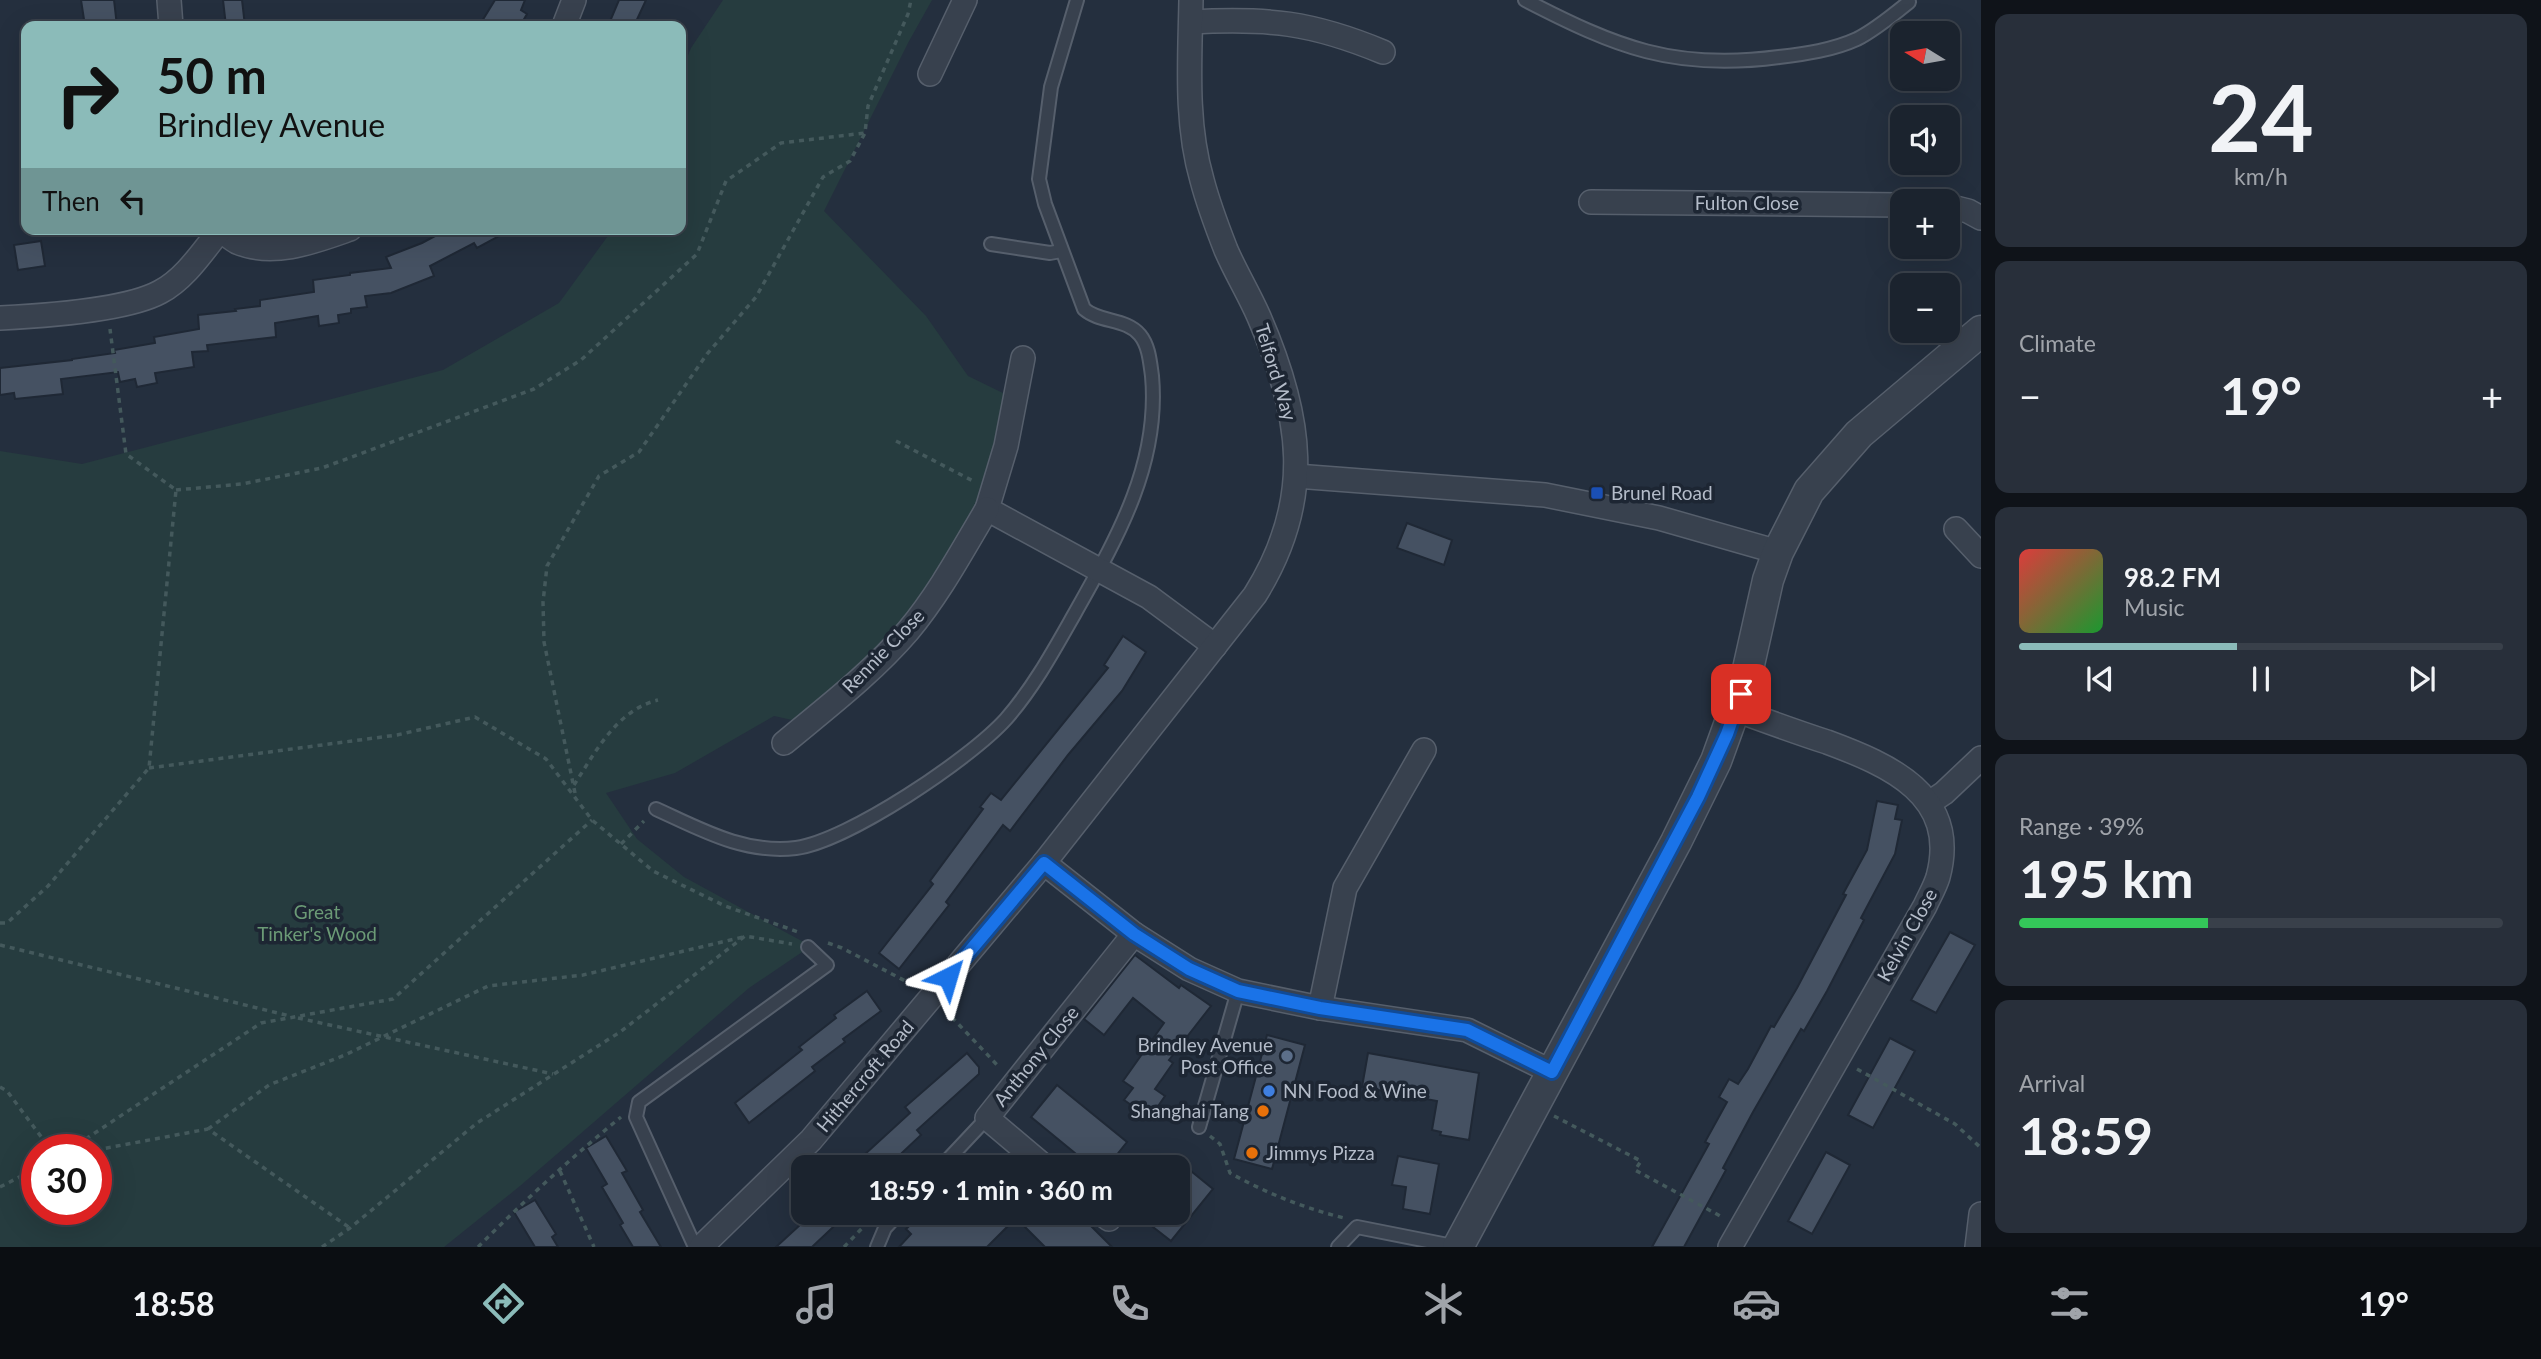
<!DOCTYPE html>
<html lang="en">
<head>
<meta charset="utf-8">
<style>
	:root { --surface:#1b232e; --page:#282f3a; --text:#f1f3f6; --muted:#a0a4aa; --line:#39404a; --accent:#8bbbb9 }
	body { margin:0; font-family:Lato,sans-serif; background:var(--page); color:var(--text); height:100vh; display:flex; flex-direction:column; font-size:26px; white-space:nowrap }
	* { box-sizing:border-box; margin:0 }
	p { font-size:23px; color:var(--muted) }
	.icon { flex:none; width:38px; height:38px; fill:none; stroke:currentColor; stroke-width:2; stroke-linecap:round; stroke-linejoin:round }
	.map { position:relative; flex:1; overflow:hidden }
	.details { display:flex; flex-direction:column; gap:14px; padding:14px; background:#0f1319; width:560px }
	.details>* { flex:none }
	.guide { position:absolute; left:21px; top:21px; width:665px; height:214px; border-radius:14px; box-shadow:0 7px 28px #0002,0 0 0 2px var(--line); background:#8bbbb9; color:#111; overflow:hidden }
	.needle { width:46px; rotate:281deg }
	.fabs { position:absolute; left:1890px; top:21px; display:grid; gap:14px }
	.fabs a { display:grid; place-items:center; width:70px; height:70px; border-radius:14px; background:var(--surface); box-shadow:0 7px 28px #0002,0 0 0 2px var(--line); font-size:35px }
	.speed { position:absolute; left:21px; top:1134px; display:flex; gap:14px; font-size:35px; font-weight:700; text-align:center }
	.speed>* { display:grid; place-content:center; width:91px; height:91px; border-radius:50%; background:var(--surface); box-shadow:0 7px 28px #0002,0 0 0 2px var(--line); line-height:1 }
	.speed .limit { border:10px solid #d22; background:#fff; color:#111 }
	.pin { position:absolute; display:grid; place-items:center; width:60px; height:60px; color:#fff; margin:-30px; border-radius:14px; box-shadow:0 4px 10px #0006 }
	.me { position:absolute; width:77px; margin:-38px; rotate:40deg; stroke-linejoin:round; filter:drop-shadow(0 0 5px #0008) }
	.turn { display:flex; align-items:center; gap:24px; height:147px; padding:0 21px; font-size:32px }
	.turn .icon { width:91px; height:91px; stroke-width:2.5 }
	.turn b { display:block; font-size:49px; line-height:60px }
	.then { display:flex; align-items:center; height:66px; padding:0 21px; background:#0003; gap:14px; font-size:26px }
	.big { font-size:52px; font-weight:700; line-height:1.1 }
	.details .card { flex:1; display:flex; flex-direction:column; justify-content:center; gap:10px; min-width:0; padding:0 24px; border-radius:14px; background:var(--page) }
	.details .dial { align-items:center; gap:0 }
	.dial b { font-size:91px; line-height:1 }
	.song { display:flex; align-items:center; gap:21px }
	.cover { width:84px; height:84px; border-radius:10px; background:linear-gradient(135deg,hsl(0 70% 55%),hsl(130 70% 35%)) }
	.played { height:7px; border-radius:4px; background:linear-gradient(90deg,var(--accent) 45%,var(--line) 45%) }
	.keys { display:flex; justify-content:space-around; direction:ltr }
	.heat { display:flex; justify-content:space-between; align-items:center; font-size:38px; direction:ltr }
	.charge { height:10px; border-radius:5px; background:linear-gradient(90deg,#34c759 39%,var(--line) 0) }
	.trip { position:absolute; left:791px; top:1155px; width:399px; height:70px; border-radius:14px; background:var(--surface); box-shadow:0 7px 28px #0002,0 0 0 2px var(--line); font-weight:700; line-height:70px; text-align:center }
	.tab-bar { display:flex; height:112px; justify-content:space-around; align-items:center; background:#0b0e12; color:var(--muted) }
	.tab-bar .icon { width:49px; height:49px }
	.tab-bar .active { color:var(--accent) }
	.tab-bar b { font-size:32px; color:var(--text) }
	main { display:flex; flex:1; min-height:0 }
	.map>svg:first-child { display:block }
</style>
</head>
<body>
<main>
<div class="map">
<svg width="1981" height="1247" viewBox="0 0 1981 1247">
	<rect width="100%" height="100%" fill="#242f3e"/>
	<path fill="#263c3f" fill-rule="evenodd" d="M723 0H932L908 43 824 211 926 316 968 376 1005 394 1001 434 974 510 913 614 797 721 774 716 675 773 606 793 637 839 684 877 811 946 749 988 520 1186 444 1247H0V451L82 464 443 370 559 303 613 229H681V73L691 48ZM37 1150H96V1209H37Z"/>
	<g fill="#455162" stroke="#1f2835" stroke-width="2">
		<polygon points="81,0 114,0 117,26 85,26"/>
		<polygon points="223,0 242,0 245,26 226,26"/>
		<polygon points="495,0 525,0 521,10 527,14 520,26 479,26"/>
		<polygon points="619,0 646,0 634,26 608,26"/>
		<polygon points="448,229 512,229 477,248 474,243 430,266 434,276 391,293 365,296 367,307 351,309 351,313 338,315 339,323 319,326 318,316 275,323 276,337 207,345 208,351 192,352 194,367 155,373 157,383 137,387 135,379 120,382 118,372 61,379 63,394 15,399 14,393 0,395 0,368 72,360 72,359 115,353 114,350 155,343 154,337 199,329 198,315 236,311 235,309 260,306 260,300 314,292 313,280 350,275 350,273 391,268 386,257 422,243"/>
		<polygon points="41,241 45,266 18,270 14,245"/>
		<polygon points="1407,523 1452,540 1444,565 1397,548"/>
		<polygon points="1123,636 1146,652 1122,691 1068,755 1010,831 1003,825 946,902 949,905 899,969 879,953 933,884 930,881 983,809 980,807 991,793 1001,800 1108,668 1104,665"/>
		<polygon points="1877,801 1898,805 1895,819 1902,820 1895,854 1861,918 1864,920 1827,991 1804,1031 1801,1029 1753,1112 1723,1168 1726,1170 1684,1247 1652,1247 1709,1144 1705,1142 1727,1102 1719,1097 1729,1079 1738,1084 1748,1069 1771,1026 1774,1027 1797,988 1846,895 1843,894 1867,850"/>
		<polygon points="1950,932 1975,945 1936,1013 1911,1000"/>
		<polygon points="1135,955 1179,988 1181,985 1211,1006 1169,1060 1173,1063 1155,1089 1165,1096 1150,1118 1124,1100 1133,1088 1123,1081 1164,1023 1133,998 1104,1035 1084,1019"/>
		<polygon points="867,991 881,1011 843,1039 845,1042 812,1067 815,1071 749,1123 735,1103 802,1050 799,1047 836,1018 834,1015"/>
		<polygon points="1267,1035 1305,1045 1272,1169 1234,1159"/>
		<polygon points="1890,1038 1915,1051 1873,1128 1848,1115"/>
		<polygon points="967,1053 979,1067 979,1074 917,1130 921,1135 887,1167 851,1167 910,1113 905,1107"/>
		<polygon points="1368,1053 1479,1073 1469,1140 1440,1135 1441,1132 1432,1130 1437,1101 1362,1087"/>
		<polygon points="1057,1085 1127,1142 1107,1167 1092,1167 1031,1117"/>
		<polygon points="606,1136 627,1171 622,1173 643,1210 640,1212 661,1247 633,1247 620,1225 623,1223 602,1187 607,1184 586,1148"/>
		<polygon points="1826,1152 1850,1165 1812,1234 1788,1221"/>
		<polygon points="1398,1156 1439,1164 1430,1214 1403,1209 1406,1187 1392,1185"/>
		<polygon points="1186,1167 1213,1189 1171,1241 1135,1213 1178,1213 1178,1177"/>
		<polygon points="535,1200 556,1234 552,1237 558,1247 535,1247 514,1212"/>
		<polygon points="813,1213 848,1213 812,1247 776,1247"/>
		<polygon points="923,1213 1078,1213 1112,1247 1045,1247 1016,1218 987,1247 899,1247 911,1234 906,1229"/>
	</g>
	<g fill="none" stroke-linecap="round" stroke-linejoin="round">
		<defs>
			<g id="service">
				<path d="M1525 0C1616 47 1674 71 1779 57 1805 54 1833 50 1857 39 1875 30 1893 15 1909 2"/>
				<polyline points="991,244 1050,253 1061,251"/>
				<path d="M656 809C702 830 744 854 796 848 848 841 970 759 1006 719 1034 687 1054 650 1075 613 1117 538 1160 464 1152 376 1150 362 1149 346 1140 335 1126 318 1100 323 1084 309L1045 204 1039 179 1051 87 1077 0"/>
				<polyline points="1199,1127 1238,991"/>
				<polyline points="941,1167 987,1118"/>
				<polyline points="1140,1167 1141,1165"/>
				<polyline points="695,1247 636,1117 639,1102 827,965 808,947"/>
				<polyline points="877,1247 885,1228 899,1213"/>
				<polyline points="1338,1247 1357,1227 1458,1247"/>
			</g>
			<g id="minor">
				<polyline points="169,0 171,26"/>
				<path d="M1191 22C1268 18 1311 22 1383 52"/>
				<polyline points="564,26 574,0"/>
				<polyline points="930,74 965,0"/>
				<polyline points="1591,202 1902,205"/>
				<polyline points="1948,206 1968,211 1981,218"/>
				<path d="M219 229C225 233 231 239 237 242 273 258 316 241 350 229"/>
				<path d="M0 318C41 316 125 311 160 292 185 279 203 251 220 230"/>
				<polyline points="1023,358 1006,446 987,509 1149,597 1215,646"/>
				<polyline points="1296,476 1545,495 1659,518 1778,552"/>
				<polyline points="1956,529 1981,556"/>
				<path d="M784 743C826 708 872 673 908 631 939 594 962 551 987 509"/>
				<polyline points="1929,803 1944,793 1981,758"/>
				<polyline points="1044,863 1134,934 1189,969 1238,991 1320,1008 1467,1030 1552,1072"/>
				<polyline points="1320,1008 1345,888 1424,750"/>
				<polyline points="1045,1167 987,1118 1134,934"/>
				<polyline points="1101,1213 1109,1219"/>
				<path d="M701 1247 811 1140 1044 863 1255 595C1315 499 1302 416 1259 317 1249 294 1236 273 1226 250 1217 227 1208 203 1202 180 1185 122 1190 59 1191 0"/>
				<path d="M1730 1247 1925 906C1929 897 1935 887 1938 877 1960 795 1889 765 1827 742 1796 732 1766 721 1736 710"/>
				<polyline points="1977,1247 1981,1214"/>
			</g>
			<polyline id="tertiary" points="1458,1247 1676,842 1716,761 1746,678 1768,580 1778,552 1809,491 1859,434 1981,331"/>
		</defs>
		<use href="#service" stroke="#565f6c" stroke-width="16"/>
		<use href="#minor" stroke="#565f6c" stroke-width="26"/>
		<use href="#tertiary" stroke="#565f6c" stroke-width="33"/>
		<g stroke="#44595c" stroke-width="3.5" stroke-dasharray="5 5" stroke-linecap="butt">
			<polyline points="896,441 975,482"/>
			<polyline points="176,490 242,484 322,468 534,389 581,360 697,254 726,181 781,143 865,133"/>
			<polyline points="149,768 397,735 475,717 546,759 592,820 653,871 725,906 801,933"/>
			<path d="M574 785C596 751 617 710 658 700"/>
			<polyline points="575,793 544,642 543,602 547,566 599,476 639,452 707,354 756,297 823,177 850,161 865,133 868,106 908,14 911,0"/>
			<polyline points="621,844 644,821"/>
			<polyline points="0,923 7,923 48,886 149,768 176,490 126,454 110,329"/>
			<polyline points="828,943 842,948 915,986"/>
			<polyline points="0,945 290,1016"/>
			<polyline points="945,1010 1000,1068"/>
			<polyline points="298,1018 553,1074"/>
			<polyline points="1857,1069 1955,1124 1981,1148"/>
			<polyline points="0,1087 7,1091 51,1150"/>
			<polyline points="1554,1116 1641,1161 1635,1170 1724,1218"/>
			<polyline points="208,1129 269,1085 345,1055 488,986 583,975 743,937"/>
			<path d="M1210 1136 1220 1144 1230 1173C1266 1193 1304 1208 1344 1218"/>
			<polyline points="69,1150 261,1023 393,999 592,820"/>
			<polyline points="96,1150 208,1129 350,1228"/>
			<polyline points="824,1155 836,1167"/>
			<polyline points="560,1171 594,1247"/>
			<polyline points="0,1187 37,1168"/>
			<polyline points="322,1247 350,1228 477,1123 620,1032 745,936 792,944"/>
			<path d="M478 1247C523 1202 572 1157 621 1117"/>
			<polyline points="844,1247 869,1221"/>
		</g>
		<use href="#service" stroke="#38414e" stroke-width="12"/>
		<use href="#minor" stroke="#38414e" stroke-width="23"/>
		<use href="#tertiary" stroke="#38414e" stroke-width="30"/>
	</g>
	<g fill="none" stroke-linecap="round" stroke-linejoin="round">
		<defs>
			<polyline id="route" points="948,977 1044,863 1134,934 1189,969 1238,991 1320,1008 1467,1030 1552,1072 1698,797 1727,734 1741,694"/>
		</defs>
		<use href="#route" stroke="#114b97" stroke-width="18"/>
		<use href="#route" stroke="#1a73e8" stroke-width="12"/>
	</g>
	<rect fill="#1a4fb4" stroke="#1d2633" stroke-width="2.5" x="1590" y="486" width="14" height="14" rx="3.5"/>
	<circle fill="#5c6f8a" stroke="#1d2633" stroke-width="2.5" cx="1287" cy="1056" r="7"/>
	<circle fill="#3f7fe0" stroke="#1d2633" stroke-width="2.5" cx="1269" cy="1091" r="7"/>
	<g fill="#e8710a" stroke="#1d2633" stroke-width="2.5">
		<circle cx="1263" cy="1111" r="7"/>
		<circle cx="1252" cy="1153" r="7"/>
	</g>
	<g text-anchor="middle" stroke-width="7" stroke-linejoin="round" paint-order="stroke">
		<g font-size="19" fill="#b4bcc9" stroke="#1d2633">
			<text x="1747" y="210">Fulton Close</text>
			<text transform="translate(1276 372) rotate(73)" y="7">Telford Way</text>
			<text transform="translate(883 651) rotate(-46)" y="7">Rennie Close</text>
			<text transform="translate(1907 935) rotate(-61)" y="7">Kelvin Close</text>
			<text transform="translate(1036 1056) rotate(-51)" y="7">Anthony Close</text>
			<text transform="translate(865 1076) rotate(-50)" y="7">Hithercroft Road</text>
		</g>
		<g font-size="19" fill="#b4bcc9" stroke="#1d2633" text-anchor="start">
			<text x="1611" y="500">Brunel Road</text>
			<text x="1273" y="1052" text-anchor="end">Brindley Avenue<tspan x="1273" dy="22">Post Office</tspan></text>
			<text x="1283" y="1098">NN Food &amp; Wine</text>
			<text x="1249" y="1118" text-anchor="end">Shanghai Tang</text>
			<text x="1266" y="1160">Jimmys Pizza</text>
		</g>
		<g font-size="19" fill="#6b9a76" stroke="#1d2633">
			<text x="317" y="919">Great<tspan x="317" dy="22">Tinker's Wood</tspan></text>
		</g>
	</g>
</svg>
<div class="fabs">
<a><svg class="needle" viewBox="-14 -14 28 28"><path d="M0-13l5 13h-10z" fill="#e53935"/><path d="M0 13l5-13h-10z" fill="#a0a4aa"/></svg></a>
<a><svg class="icon" aria-label="sound" viewBox="0 0 24 24"><path d="M4 9h4l5-4v14l-5-4H4zM17 9q2 3 0 6"/></svg></a>
<a>+</a>
<a>−</a>
</div>
<div class="speed"><div class="limit">30</div></div>
<div class="pin" style="left:1741px;top:694px;background:#d93025"><svg class="icon" aria-label="arrive" viewBox="0 0 24 24"><path d="M6 21V4h12l-3 4 3 4H6"/></svg></div>
<svg class="me" style="left:948px;top:977px" viewBox="-20 -20 40 40"><path d="M0-17L14 15 0 8-14 15z" fill="#1a73e8" stroke="#fff" stroke-width="4"/></svg>
<div class="trip">18:59 · 1 min · 360 m</div>
<div class="guide">
<div class="turn"><svg class="icon" aria-label="right" viewBox="0 0 24 24"><path d="M7 20v-9h11M14 6l5 5-5 5"/></svg><div><b>50 m</b>Brindley Avenue</div></div>
<div class="then">Then<svg class="icon" aria-label="left" viewBox="0 0 24 24"><path d="M17 20v-9H6M10 6l-5 5 5 5"/></svg></div>
</div>
</div>
<section class="details">
<div class="card dial"><b>24</b><p>km/h</p></div>
<div class="card"><p>Climate</p>
<div class="heat"><a>−</a><b class="big">19°</b><a>+</a></div>
</div>
<div class="card">
<div class="song"><i class="cover"></i><div><b>98.2 FM</b><p>Music</p></div></div>
<div class="played"></div>
<div class="keys"><svg class="icon" aria-label="previous" viewBox="0 0 24 24"><path d="M18 5L8 12l10 7zM5 5v14"/></svg><svg class="icon" aria-label="pause" viewBox="0 0 24 24"><path d="M8 5v14M16 5v14"/></svg><svg class="icon" aria-label="next" viewBox="0 0 24 24"><path d="M6 5l10 7-10 7zM19 5v14"/></svg></div>
</div>
<div class="card"><p>Range · 39%</p><b class="big">195 km</b><div class="charge"></div></div>
<div class="card"><p>Arrival</p><b class="big">18:59</b></div>
</section>
</main>
<nav class="tab-bar">
<b>18:58</b>
<svg class="icon active" aria-label="directions" viewBox="0 0 24 24"><path d="M12 3l9 9-9 9-9-9zM9 14v-3h6M13 9l2 2-2 2"/></svg>
<svg class="icon" aria-label="music" viewBox="0 0 24 24"><path d="M9 18V5l10-2v13"/><circle cx="6" cy="18" r="3"/><circle cx="16" cy="16" r="3"/></svg>
<svg class="icon" aria-label="phone" viewBox="0 0 24 24"><path d="M5 4h4l2 5-3 2q2 4 5 5l2-3 5 2v4C11 20 4 13 5 4z"/></svg>
<svg class="icon" aria-label="climate" viewBox="0 0 24 24"><path d="M12 3v18M4 7l16 10M4 17L20 7"/></svg>
<svg class="icon" aria-label="car" viewBox="0 0 24 24"><path d="M5 17H2v-5l4-1 3-4h7l3 4 3 1v5h-3M9 17h6M6 11h13"/><circle cx="7" cy="17" r="2"/><circle cx="17" cy="17" r="2"/></svg>
<svg class="icon" aria-label="filters" viewBox="0 0 24 24"><path d="M4 7h16M4 17h16"/><circle cx="9" cy="7" r="2"/><circle cx="15" cy="17" r="2"/></svg>
<b>19°</b>
</nav>
</body>
</html>
